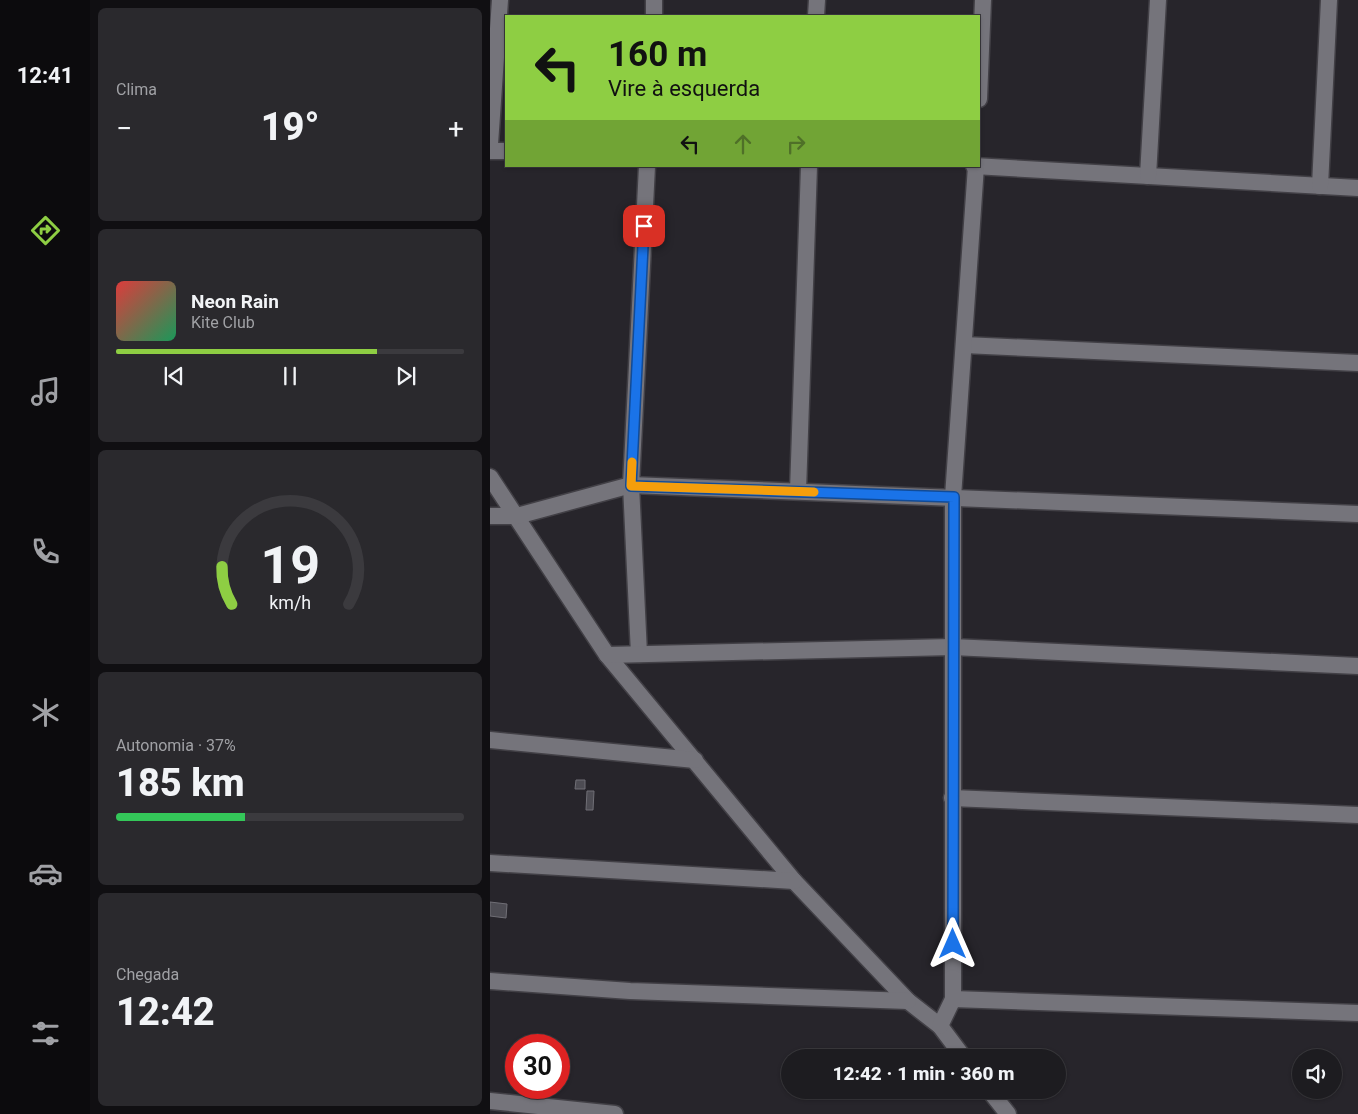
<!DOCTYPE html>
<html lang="pt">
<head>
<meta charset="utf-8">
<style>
	:root { --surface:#1d1c20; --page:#2a292d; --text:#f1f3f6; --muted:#a0a1a5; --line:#3b3a3e; --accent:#8ece43 }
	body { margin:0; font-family:Roboto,sans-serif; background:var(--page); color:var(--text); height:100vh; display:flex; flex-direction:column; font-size:19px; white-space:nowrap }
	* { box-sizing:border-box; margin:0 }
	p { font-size:16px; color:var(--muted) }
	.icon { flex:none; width:28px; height:28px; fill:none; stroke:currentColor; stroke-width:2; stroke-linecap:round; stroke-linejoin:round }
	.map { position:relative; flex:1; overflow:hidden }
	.details { display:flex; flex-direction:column; gap:8px; padding:8px; background:#100f12; width:400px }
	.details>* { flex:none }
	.top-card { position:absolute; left:15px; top:15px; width:475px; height:152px; border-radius:0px; box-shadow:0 1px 4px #0004,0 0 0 1px var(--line); background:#8ece43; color:#111; overflow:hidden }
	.controls { position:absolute; left:802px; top:1049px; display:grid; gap:10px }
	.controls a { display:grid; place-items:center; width:50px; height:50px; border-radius:50%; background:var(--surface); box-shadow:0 1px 4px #0004,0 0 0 1px var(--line); font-size:25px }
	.speed { position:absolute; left:15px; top:1034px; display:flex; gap:10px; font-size:25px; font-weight:700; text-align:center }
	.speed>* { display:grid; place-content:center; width:65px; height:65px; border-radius:50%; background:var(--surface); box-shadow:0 1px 4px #0004,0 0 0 1px var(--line); line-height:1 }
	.speed .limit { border:8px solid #d22; background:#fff; color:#111 }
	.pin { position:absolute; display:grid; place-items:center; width:42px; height:42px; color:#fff; margin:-21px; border-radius:10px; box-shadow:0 2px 8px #0006 }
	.me { position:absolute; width:55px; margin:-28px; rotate:0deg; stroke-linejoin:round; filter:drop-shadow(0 0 4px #0008) }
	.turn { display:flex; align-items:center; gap:18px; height:105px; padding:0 20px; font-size:22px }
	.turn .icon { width:65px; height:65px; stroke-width:2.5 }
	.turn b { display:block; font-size:35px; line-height:42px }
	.lanes { display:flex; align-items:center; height:48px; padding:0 20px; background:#0003; justify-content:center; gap:25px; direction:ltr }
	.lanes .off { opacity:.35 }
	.big { font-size:38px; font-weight:800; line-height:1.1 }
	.details .card { flex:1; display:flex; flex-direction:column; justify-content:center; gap:8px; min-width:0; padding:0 18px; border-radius:8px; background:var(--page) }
	.details .dial { align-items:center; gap:0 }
	.dial svg { height:130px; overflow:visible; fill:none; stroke:var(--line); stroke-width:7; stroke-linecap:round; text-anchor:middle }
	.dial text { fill:var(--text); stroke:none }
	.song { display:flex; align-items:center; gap:15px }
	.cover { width:60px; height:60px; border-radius:8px; background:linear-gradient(135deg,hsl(0 70% 55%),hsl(150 70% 35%)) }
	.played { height:5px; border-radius:2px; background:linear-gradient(90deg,var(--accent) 75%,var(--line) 75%) }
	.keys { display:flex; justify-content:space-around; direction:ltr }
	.heat { display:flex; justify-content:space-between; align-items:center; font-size:28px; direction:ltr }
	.charge { height:8px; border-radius:4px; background:linear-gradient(90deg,#34c759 37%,var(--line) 0) }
	.trip { position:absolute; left:291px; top:1049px; width:285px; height:50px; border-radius:25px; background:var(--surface); box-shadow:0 1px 4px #0004,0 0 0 1px var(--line); font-weight:800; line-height:50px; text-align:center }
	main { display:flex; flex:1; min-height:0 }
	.tab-bar { display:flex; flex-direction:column; width:90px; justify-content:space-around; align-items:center; background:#0c0b0d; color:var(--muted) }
	.tab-bar .icon { width:35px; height:35px }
	.tab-bar .on { color:var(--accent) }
	.tab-bar b { font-size:22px; color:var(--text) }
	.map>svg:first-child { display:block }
</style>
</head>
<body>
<main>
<nav class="tab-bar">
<b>12:41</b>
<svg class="icon on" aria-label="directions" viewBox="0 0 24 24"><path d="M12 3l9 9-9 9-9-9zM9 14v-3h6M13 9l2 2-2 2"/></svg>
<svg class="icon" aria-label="music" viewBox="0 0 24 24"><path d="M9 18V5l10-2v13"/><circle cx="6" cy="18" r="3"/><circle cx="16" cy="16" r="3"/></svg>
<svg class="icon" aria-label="phone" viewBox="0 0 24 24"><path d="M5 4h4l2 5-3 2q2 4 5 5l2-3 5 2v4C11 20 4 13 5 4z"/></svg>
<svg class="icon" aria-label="climate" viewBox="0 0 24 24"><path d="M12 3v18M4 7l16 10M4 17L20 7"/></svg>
<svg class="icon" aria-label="car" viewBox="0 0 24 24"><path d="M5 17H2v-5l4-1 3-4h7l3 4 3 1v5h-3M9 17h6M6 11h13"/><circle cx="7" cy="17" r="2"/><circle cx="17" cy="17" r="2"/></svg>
<svg class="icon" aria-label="filters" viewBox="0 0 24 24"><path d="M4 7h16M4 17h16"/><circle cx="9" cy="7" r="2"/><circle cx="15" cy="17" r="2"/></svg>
</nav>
<section class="details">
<div class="card"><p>Clima</p>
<div class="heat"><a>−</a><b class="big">19°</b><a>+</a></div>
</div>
<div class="card">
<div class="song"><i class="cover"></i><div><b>Neon Rain</b><p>Kite Club</p></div></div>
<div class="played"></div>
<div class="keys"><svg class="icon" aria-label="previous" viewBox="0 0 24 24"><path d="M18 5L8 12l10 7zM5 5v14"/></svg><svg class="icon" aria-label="pause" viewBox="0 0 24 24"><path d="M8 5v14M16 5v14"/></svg><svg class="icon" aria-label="next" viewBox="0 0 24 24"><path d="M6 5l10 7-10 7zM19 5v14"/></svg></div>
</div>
<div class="card dial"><svg viewBox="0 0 100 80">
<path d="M14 69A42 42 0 1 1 86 69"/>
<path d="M14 69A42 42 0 0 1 8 46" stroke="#8ece43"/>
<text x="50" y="56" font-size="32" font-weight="700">19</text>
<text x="50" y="72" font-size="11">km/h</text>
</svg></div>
<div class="card"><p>Autonomia · 37%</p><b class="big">185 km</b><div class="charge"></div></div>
<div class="card"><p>Chegada</p><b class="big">12:42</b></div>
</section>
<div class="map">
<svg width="868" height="1114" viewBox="0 0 868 1114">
	<rect width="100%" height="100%" fill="#27252b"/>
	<g fill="#4d4c53" stroke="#706f76">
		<polygon points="86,780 95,780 95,789 85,789"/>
		<polygon points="97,791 104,791 103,810 96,810"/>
		<polygon points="0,902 17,904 16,918 0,916"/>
	</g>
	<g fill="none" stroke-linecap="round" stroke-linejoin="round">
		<defs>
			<g id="street">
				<polyline points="164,16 164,0"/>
				<polyline points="326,16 327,0"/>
				<polyline points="489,99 493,0"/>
				<polyline points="0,144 10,0"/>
				<polyline points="0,151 16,151"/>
				<polyline points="484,166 868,188"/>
				<polyline points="658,176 668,0"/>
				<polyline points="830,186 839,0"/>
				<polyline points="474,345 868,363"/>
				<polyline points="0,477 117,655 304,881 418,1001 450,1026 474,1058"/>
				<polyline points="308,491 319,166"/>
				<polyline points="0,516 27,516 141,485 868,514"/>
				<polyline points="149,654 141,485 157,166"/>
				<polyline points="117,655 462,647 868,666"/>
				<polyline points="0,740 205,760"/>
				<polyline points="462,798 868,815"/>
				<polyline points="0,863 304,881"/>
				<polyline points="0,981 140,991 418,1001"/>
				<polyline points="463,999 868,1013"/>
				<polyline points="450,1026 463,999 463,497 486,166"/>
				<polyline points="499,1090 518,1114"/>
				<polyline points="0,1101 125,1114"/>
			</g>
		</defs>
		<use href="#street" stroke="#424046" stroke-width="19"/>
		<use href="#street" stroke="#75747b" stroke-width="16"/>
	</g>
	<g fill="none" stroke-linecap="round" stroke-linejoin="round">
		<defs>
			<polyline id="route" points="154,226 141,486 464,497 463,944"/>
		</defs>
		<use href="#route" stroke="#114b97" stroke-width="12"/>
		<use href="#route" stroke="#1a73e8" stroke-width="9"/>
		<polyline stroke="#f59e0b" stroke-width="9" points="142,462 141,486 324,492"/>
	</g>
</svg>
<div class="controls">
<a><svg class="icon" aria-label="sound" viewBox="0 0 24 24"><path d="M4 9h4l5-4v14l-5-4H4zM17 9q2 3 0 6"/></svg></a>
</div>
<div class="speed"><div class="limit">30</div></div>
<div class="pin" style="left:154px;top:226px;background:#d93025"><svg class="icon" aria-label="arrive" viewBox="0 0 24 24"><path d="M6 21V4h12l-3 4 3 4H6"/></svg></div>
<svg class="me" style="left:463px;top:944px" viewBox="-20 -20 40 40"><path d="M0-17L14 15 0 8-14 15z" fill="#1a73e8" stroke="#fff" stroke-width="4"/></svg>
<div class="trip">12:42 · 1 min · 360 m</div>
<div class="top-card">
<div class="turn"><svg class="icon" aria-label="left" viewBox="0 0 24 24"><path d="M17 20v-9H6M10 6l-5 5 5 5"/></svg><div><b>160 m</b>Vire à esquerda</div></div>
<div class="lanes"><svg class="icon" aria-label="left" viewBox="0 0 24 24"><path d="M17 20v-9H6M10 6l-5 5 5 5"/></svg><svg class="icon off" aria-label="ahead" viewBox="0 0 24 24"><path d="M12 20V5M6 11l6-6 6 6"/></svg><svg class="icon off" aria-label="right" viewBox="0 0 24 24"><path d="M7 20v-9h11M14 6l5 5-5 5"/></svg></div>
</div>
</div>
</main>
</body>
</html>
